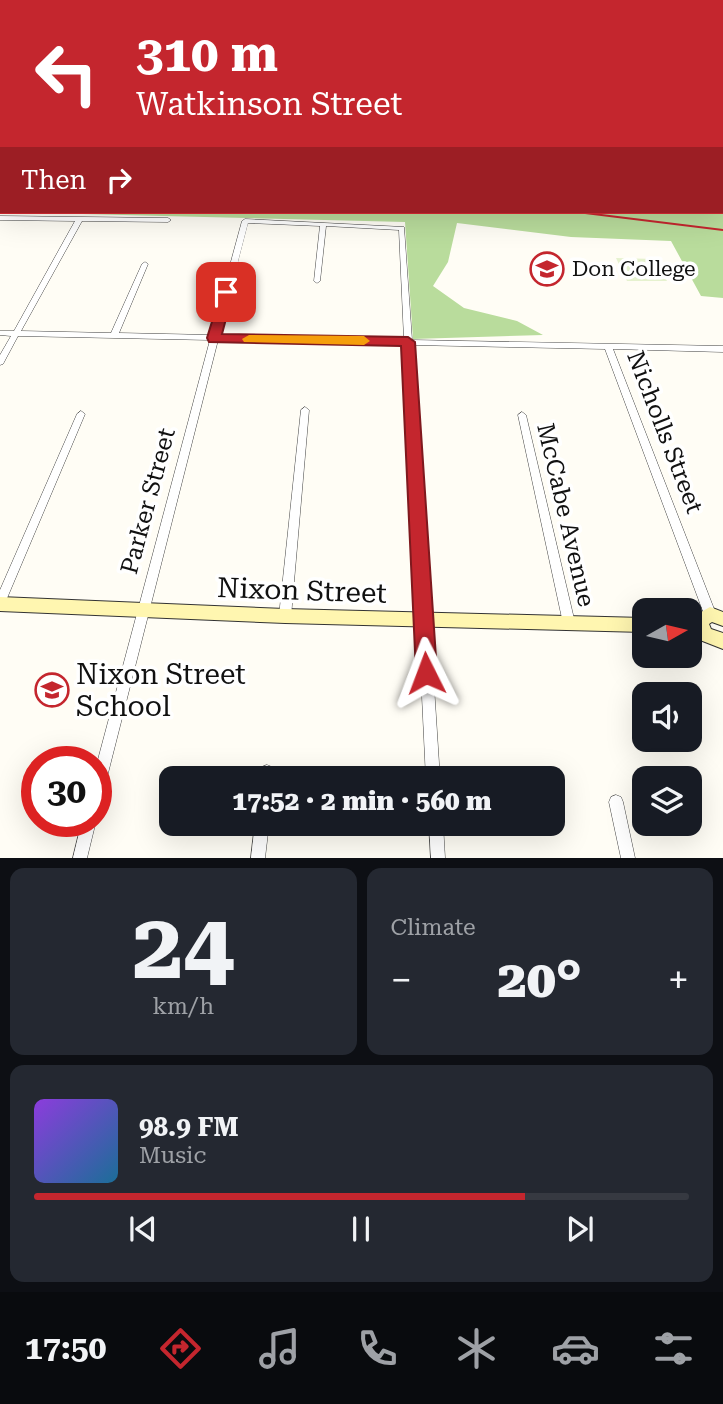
<!DOCTYPE html>
<html lang="en">
<head>
<meta charset="utf-8">
<style>
	:root { --surface:#171b24; --page:#242831; --text:#f1f3f6; --muted:#9ea1a6; --line:#363941; --accent:#c4262e }
	body { margin:0; font-family:"Roboto Serif",serif; background:var(--page); color:var(--text); height:100vh; display:flex; flex-direction:column; font-size:26px; white-space:nowrap }
	* { box-sizing:border-box; margin:0 }
	p { font-size:23px; color:var(--muted) }
	.icon { flex:none; width:38px; height:38px; fill:none; stroke:currentColor; stroke-width:2; stroke-linecap:round; stroke-linejoin:round }
	.map { position:relative; height:858px; overflow:hidden }
	.sheet { display:flex; flex-direction:column; gap:10px; padding:10px; background:#0d0f14; flex:1 }
	.sheet>* { flex:none }
	.guide { position:absolute; left:0px; top:0px; width:724px; height:214px; box-shadow:0 7px 28px #0002; background:#c4262e; color:#fff; overflow:hidden }
	.needle { width:46px; rotate:82deg }
	.tools { position:absolute; left:632px; top:598px; display:grid; gap:14px }
	.tools a { display:grid; place-items:center; width:70px; height:70px; border-radius:14px; background:var(--surface); box-shadow:0 7px 28px #0002; font-size:35px }
	.speed { position:absolute; left:21px; top:746px; display:flex; gap:14px; font-size:35px; font-weight:700; text-align:center }
	.speed>* { display:grid; place-content:center; width:91px; height:91px; border-radius:50%; background:var(--surface); box-shadow:0 7px 28px #0002; line-height:1 }
	.speed .limit { border:10px solid #d22; background:#fff; color:#111 }
	.pin { position:absolute; display:grid; place-items:center; width:60px; height:60px; color:#fff; margin:-30px; border-radius:14px; box-shadow:0 4px 10px #0006 }
	.me { position:absolute; width:77px; margin:-38px; rotate:357deg; stroke-linejoin:round; filter:drop-shadow(0 0 5px #0008) }
	.turn { display:flex; align-items:center; gap:24px; height:147px; padding:0 21px; font-size:32px }
	.turn .icon { width:91px; height:91px; stroke-width:2.5 }
	.turn b { display:block; font-size:49px; line-height:60px }
	.then { display:flex; align-items:center; height:66px; padding:0 21px; background:#0003; gap:14px; font-size:26px }
	.big { font-size:52px; font-weight:800; line-height:1.1 }
	.sheet .card { flex:1; display:flex; flex-direction:column; justify-content:center; gap:10px; min-width:0; padding:0 24px; border-radius:14px; background:var(--page) }
	.sheet .dial { align-items:center; gap:0 }
	.dial b { font-size:91px; line-height:1 }
	.song { display:flex; align-items:center; gap:21px }
	.cover { width:84px; height:84px; border-radius:10px; background:linear-gradient(135deg,hsl(270 70% 55%),hsl(200 70% 35%)) }
	.played { height:7px; border-radius:4px; background:linear-gradient(90deg,var(--accent) 75%,var(--line) 75%) }
	.keys { display:flex; justify-content:space-around; direction:ltr }
	.heat { display:flex; justify-content:space-between; align-items:center; font-size:38px; direction:ltr }
	.sheet .tiles { flex:1; display:grid; gap:10px; grid-template-columns:1fr 1fr }
	.card:last-child { grid-column:span 2 }
	.trip { position:absolute; left:159px; top:766px; width:406px; height:70px; border-radius:14px; background:var(--surface); box-shadow:0 7px 28px #0002; font-weight:800; line-height:70px; text-align:center }
	.dock { display:flex; height:112px; justify-content:space-around; align-items:center; background:#090b0e; color:var(--muted) }
	.dock .icon { width:49px; height:49px }
	.dock .on { color:var(--accent) }
	.dock b { font-size:32px; color:var(--text) }
	.map>svg:first-child { display:block }
</style>
</head>
<body>
<div class="map">
<svg width="723" height="858" viewBox="0 0 723 858">
	<rect width="100%" height="100%" fill="#fffdf5"/>
	<polygon fill="#b9dc9c" points="2,137 2,212 723,212 723,208 723,298 701,296 671,241 571,237 457,223 448,262 433,286 464,308 517,321 543,335 413,339 405,222 0,212"/>
	<polygon fill="#e6f2cf" points="616,258 655,259 667,281 627,281"/>
	<g fill="none" stroke-linecap="round" stroke-linejoin="round">
		<defs>
			<g id="street">
				<polygon points="52,0 59,2 54,2"/>
				<polygon points="426,0 430,0 432,2 428,2"/>
				<polygon points="2,16 2,19 0,19 0,17"/>
				<path d="M0 216 168 218 171 220 168 222 82 221 21 331 111 333 142 264 145 262 148 264 119 333 211 335 242 221 245 219 404 227 412 340 723 346V352L613 349 716 614 714 618 710 619 706 618 704 614 605 349 412 345 440 779H426L405 344 218 340 103 793 101 798 96 800V767L210 340 18 336 3 364 0 365V355L11 336 0 335V331H14L75 221 0 220ZM248 223 320 226 314 281 317 283 320 281 326 226 399 230 404 339 219 335Z"/>
				<polygon points="305,407 309,410 291,616 289,620 285,621 281,620 279,616 301,410"/>
				<polygon points="81,411 85,414 5,603 4,607 0,608 0,590 77,414"/>
				<polygon points="522,412 526,415 575,623 573,627 569,628 565,627 563,623 518,415"/>
				<polygon points="267,765 272,767 274,772 274,779 260,779 260,772 262,767"/>
				<polygon points="616,795 621,797 623,802 635,858 621,858 609,802 611,797"/>
				<polygon points="82,821 96,821 87,858 73,858"/>
				<polygon points="255,824 269,824 265,858 251,858"/>
				<polygon points="429,824 443,824 445,858 431,858"/>
			</g>
			<g id="secondary">
				<polygon points="0,597 285,609 644,618 644,632 285,623 0,611"/>
				<polygon points="710,607 723,612 723,626 712,622 709,624 711,629 723,633 723,649 700,640 692,621 694,616"/>
			</g>
		</defs>
		<use href="#street" stroke="#444" stroke-width="1"/>
		<use href="#secondary" stroke="#333" stroke-width="2"/>
		<use href="#street" fill="#fff" fill-rule="evenodd"/>
		<use href="#secondary" fill="#fff6b0" fill-rule="evenodd"/>
		<g stroke="#c4262e" stroke-width="2">
			<polyline points="593,0 598,2"/>
			<polyline points="577,212 723,230"/>
		</g>
	</g>
	<polygon fill="#c4262e" stroke="#7f191e" stroke-width="2" points="222,289 233,292 222,334 408,337 415,342 437,673 434,680 426,683 419,680 416,673 401,346 209,342 207,338"/>
	<polygon fill="#f59e0b" points="249,335 364,336 370,341 364,345 244,342 242,339"/>
	<defs>
		<symbol id="school-ring" viewBox="-11 -11 22 22"><circle r="9.5" fill="#fff" stroke="#c4262e" stroke-width="1.5"/><path d="M0-5L7-2L0 1L-7-2ZM-4 1L0 2.5L4 1V4Q0 6-4 4Z" fill="#c4262e"/></symbol>
	</defs>
	<g fill-rule="evenodd">
		<use href="#school-ring" x="528" y="250" width="38" height="38"/>
		<use href="#school-ring" x="33" y="671" width="38" height="38"/>
	</g>
	<g text-anchor="middle" stroke-width="7" stroke-linejoin="round" paint-order="stroke">
		<g font-size="21" fill="#111" stroke="#fff" text-anchor="start">
			<text x="572" y="276">Don College</text>
		</g>
		<g font-size="24" fill="#111" stroke="#fff">
			<text transform="translate(665 432) rotate(69)" y="8">Nicholls Street</text>
			<text transform="translate(148 501) rotate(-75)" y="8">Parker Street</text>
			<text transform="translate(566 515) rotate(77)" y="8">McCabe Avenue</text>
		</g>
		<g font-size="28" fill="#111" stroke="#fff">
			<text transform="translate(302 590) rotate(2)" y="10">Nixon Street</text>
		</g>
		<g font-size="28" fill="#111" stroke="#fff" text-anchor="start">
			<text x="76" y="684">Nixon Street<tspan x="76" dy="32">School</tspan></text>
		</g>
	</g>
</svg>
<div class="tools">
<a><svg class="needle" viewBox="-14 -14 28 28"><path d="M0-13l5 13h-10z" fill="#e53935"/><path d="M0 13l5-13h-10z" fill="#9ea1a6"/></svg></a>
<a><svg class="icon" aria-label="sound" viewBox="0 0 24 24"><path d="M4 9h4l5-4v14l-5-4H4zM17 9q2 3 0 6"/></svg></a>
<a><svg class="icon" aria-label="layers" viewBox="0 0 24 24"><path d="M12 4l9 5-9 5-9-5zM3 14l9 5 9-5"/></svg></a>
</div>
<div class="speed"><div class="limit">30</div></div>
<div class="pin" style="left:226px;top:292px;background:#d93025"><svg class="icon" aria-label="arrive" viewBox="0 0 24 24"><path d="M6 21V4h12l-3 4 3 4H6"/></svg></div>
<svg class="me" style="left:426px;top:673px" viewBox="-20 -20 40 40"><path d="M0-17L14 15 0 8-14 15z" fill="#c4262e" stroke="#fff" stroke-width="4"/></svg>
<div class="trip">17:52 · 2 min · 560 m</div>
<div class="guide">
<div class="turn"><svg class="icon" aria-label="left" viewBox="0 0 24 24"><path d="M17 20v-9H6M10 6l-5 5 5 5"/></svg><div><b>310 m</b>Watkinson Street</div></div>
<div class="then">Then<svg class="icon" aria-label="right" viewBox="0 0 24 24"><path d="M7 20v-9h11M14 6l5 5-5 5"/></svg></div>
</div>
</div>
<section class="sheet">
<div class="tiles">
<div class="card dial"><b>24</b><p>km/h</p></div>
<div class="card"><p>Climate</p>
<div class="heat"><a>−</a><b class="big">20°</b><a>+</a></div>
</div>
<div class="card">
<div class="song"><i class="cover"></i><div><b>98.9 FM</b><p>Music</p></div></div>
<div class="played"></div>
<div class="keys"><svg class="icon" aria-label="previous" viewBox="0 0 24 24"><path d="M18 5L8 12l10 7zM5 5v14"/></svg><svg class="icon" aria-label="pause" viewBox="0 0 24 24"><path d="M8 5v14M16 5v14"/></svg><svg class="icon" aria-label="next" viewBox="0 0 24 24"><path d="M6 5l10 7-10 7zM19 5v14"/></svg></div>
</div>
</div>
</section>
<nav class="dock">
<b>17:50</b>
<svg class="icon on" aria-label="directions" viewBox="0 0 24 24"><path d="M12 3l9 9-9 9-9-9zM9 14v-3h6M13 9l2 2-2 2"/></svg>
<svg class="icon" aria-label="music" viewBox="0 0 24 24"><path d="M9 18V5l10-2v13"/><circle cx="6" cy="18" r="3"/><circle cx="16" cy="16" r="3"/></svg>
<svg class="icon" aria-label="phone" viewBox="0 0 24 24"><path d="M5 4h4l2 5-3 2q2 4 5 5l2-3 5 2v4C11 20 4 13 5 4z"/></svg>
<svg class="icon" aria-label="climate" viewBox="0 0 24 24"><path d="M12 3v18M4 7l16 10M4 17L20 7"/></svg>
<svg class="icon" aria-label="car" viewBox="0 0 24 24"><path d="M5 17H2v-5l4-1 3-4h7l3 4 3 1v5h-3M9 17h6M6 11h13"/><circle cx="7" cy="17" r="2"/><circle cx="17" cy="17" r="2"/></svg>
<svg class="icon" aria-label="filters" viewBox="0 0 24 24"><path d="M4 7h16M4 17h16"/><circle cx="9" cy="7" r="2"/><circle cx="15" cy="17" r="2"/></svg>
</nav>
</body>
</html>
